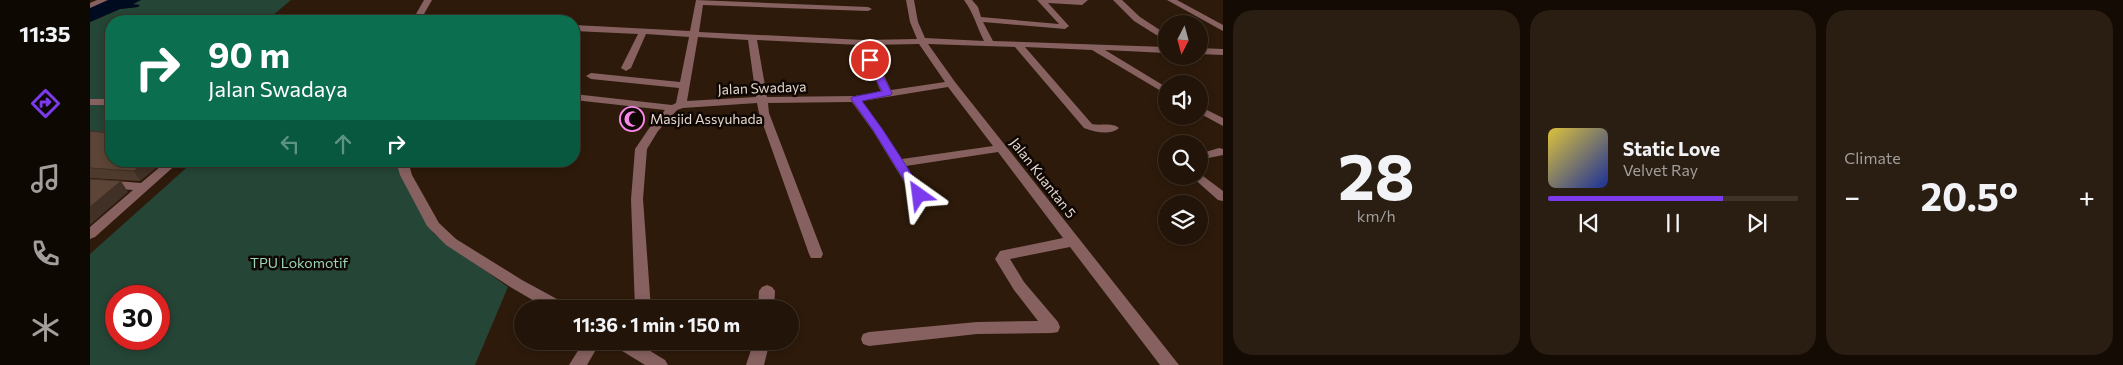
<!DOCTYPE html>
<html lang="en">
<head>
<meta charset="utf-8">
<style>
	:root { --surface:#221408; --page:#2a1d12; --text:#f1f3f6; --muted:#a29e9c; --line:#3f3329; --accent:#7c3aed }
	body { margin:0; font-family:Commissioner,sans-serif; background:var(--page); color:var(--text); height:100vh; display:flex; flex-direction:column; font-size:19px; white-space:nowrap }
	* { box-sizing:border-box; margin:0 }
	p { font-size:16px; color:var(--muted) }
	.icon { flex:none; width:28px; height:28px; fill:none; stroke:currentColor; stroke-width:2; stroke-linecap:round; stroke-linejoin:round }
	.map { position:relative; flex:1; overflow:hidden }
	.sheet { display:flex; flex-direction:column; gap:10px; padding:10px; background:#130b04; width:900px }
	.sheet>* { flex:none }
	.guide { position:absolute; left:15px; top:15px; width:475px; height:152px; border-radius:20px; box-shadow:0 2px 8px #0003,0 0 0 1px var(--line); background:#0b6e4f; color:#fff; overflow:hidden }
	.needle { width:32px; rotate:186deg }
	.fabs { position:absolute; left:1068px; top:15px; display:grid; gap:10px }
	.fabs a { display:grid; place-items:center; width:50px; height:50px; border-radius:50%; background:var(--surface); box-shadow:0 2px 8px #0003,0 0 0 1px var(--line); font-size:25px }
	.speed { position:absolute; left:15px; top:285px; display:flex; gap:10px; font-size:25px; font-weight:700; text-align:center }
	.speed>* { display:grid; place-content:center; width:65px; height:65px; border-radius:50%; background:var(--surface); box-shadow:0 2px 8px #0003,0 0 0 1px var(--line); line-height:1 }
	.speed .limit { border:8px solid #d22; background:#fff; color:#111 }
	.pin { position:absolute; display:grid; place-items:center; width:42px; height:42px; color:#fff; margin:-21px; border:2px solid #fff; border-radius:50%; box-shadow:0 1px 5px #0007 }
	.me { position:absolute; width:55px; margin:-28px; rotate:329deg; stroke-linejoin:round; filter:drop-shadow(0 0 4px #0008) }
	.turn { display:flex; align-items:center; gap:18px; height:105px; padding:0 20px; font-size:22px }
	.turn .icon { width:65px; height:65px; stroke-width:2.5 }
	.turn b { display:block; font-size:35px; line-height:42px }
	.lanes { display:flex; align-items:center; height:48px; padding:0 20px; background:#0003; justify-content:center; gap:25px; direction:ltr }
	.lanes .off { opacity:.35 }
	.big { font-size:38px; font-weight:700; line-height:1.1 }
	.sheet .tile { flex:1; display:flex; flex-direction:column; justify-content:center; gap:8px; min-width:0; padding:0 18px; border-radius:20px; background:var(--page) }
	.sheet .dial { align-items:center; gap:0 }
	.dial b { font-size:65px; line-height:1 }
	.song { display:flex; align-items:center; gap:15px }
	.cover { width:60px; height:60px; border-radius:8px; background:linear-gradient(135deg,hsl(50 70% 55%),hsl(230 70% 35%)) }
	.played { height:5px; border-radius:2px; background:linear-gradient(90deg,var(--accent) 70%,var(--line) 70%) }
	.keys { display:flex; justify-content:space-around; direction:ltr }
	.heat { display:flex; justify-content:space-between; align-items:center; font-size:28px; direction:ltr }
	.sheet .tiles { flex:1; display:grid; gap:10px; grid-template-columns:repeat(3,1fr) }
	.trip { position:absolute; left:424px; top:300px; width:285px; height:50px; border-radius:25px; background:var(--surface); box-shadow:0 2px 8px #0003,0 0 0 1px var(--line); font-weight:700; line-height:50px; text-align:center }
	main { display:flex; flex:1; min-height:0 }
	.tabs { display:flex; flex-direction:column; width:90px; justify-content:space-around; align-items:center; background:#0e0803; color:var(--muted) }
	.tabs .icon { width:35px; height:35px }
	.tabs .active { color:var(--accent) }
	.tabs b { font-size:22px; color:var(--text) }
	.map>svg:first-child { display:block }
</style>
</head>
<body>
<main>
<nav class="tabs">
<b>11:35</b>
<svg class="icon active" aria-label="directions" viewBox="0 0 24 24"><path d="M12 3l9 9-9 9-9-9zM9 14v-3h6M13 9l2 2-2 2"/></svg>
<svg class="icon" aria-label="music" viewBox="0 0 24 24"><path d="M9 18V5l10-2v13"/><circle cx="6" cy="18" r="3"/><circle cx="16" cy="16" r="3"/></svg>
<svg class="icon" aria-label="phone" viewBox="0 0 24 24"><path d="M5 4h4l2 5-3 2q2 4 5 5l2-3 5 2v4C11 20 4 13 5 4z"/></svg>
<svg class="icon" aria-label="climate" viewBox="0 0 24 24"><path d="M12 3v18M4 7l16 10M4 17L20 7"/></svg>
</nav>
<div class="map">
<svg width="1133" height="365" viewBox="0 0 1133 365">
	<rect width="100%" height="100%" fill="#2d1a0a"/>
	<g fill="#254536" fill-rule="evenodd">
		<polygon points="51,0 201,0 176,21 21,21 21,133 0,132 0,22 30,9 48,7 41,5"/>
		<path d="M104 161H307L312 175 344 234 418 287 385 365H0V254ZM26 296H69V339H26Z"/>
	</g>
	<polygon fill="#000b1f" points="17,0 51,0 43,4 50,5 48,7 30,9 0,22 0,8"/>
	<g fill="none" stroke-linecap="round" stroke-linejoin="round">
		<g fill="#866160" fill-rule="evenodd">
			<polygon points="7,0 18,0 0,8 0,3"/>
			<polygon points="334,0 342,0 330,21 322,21"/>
			<path d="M606 0 778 7 782 9 778 11 613 5 609 32 774 40 827 39 820 22 816 0H824L828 22 835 38 894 41C887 27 883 12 874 0H882L888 7 891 17 969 24 947 0H998L992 5 958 3 979 26 975 29 893 22 903 41 1076 47V53L1015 50 1076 87V94L1002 50 935 47 1002 124C1010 126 1022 122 1029 128 1020 136 1005 132 994 128L925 47 838 44 865 82 1089 365H1070L980 247 920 259 934 282 968 322 970 327 968 332 962 333 887 334 779 346 773 344 771 339 773 334 779 332 887 322 948 321 924 290 905 259 910 251 973 238 908 152 816 166 835 195 829 199 824 198 783 131 762 102 678 103 679 113 733 254 731 258H721L719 254 669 113 667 103 593 108 587 110 568 131 557 149 553 199 561 309H545L541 199 545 149 560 127 575 110 484 100V94L582 105 586 103 589 88 501 79 496 76 501 73 590 82 599 37 556 34 541 68 536 71 531 68 548 34 484 31V25L600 31ZM608 37 658 40 666 97 597 101ZM667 40 770 45 791 92 765 96 677 97ZM829 44 855 82 801 90 779 45ZM858 87 903 146 812 159 772 101Z"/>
			<polygon points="1023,0 1032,0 1050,17 1076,34 1076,41 1044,21"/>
			<polygon points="1077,0 1087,0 1133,25 1133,31"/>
			<polygon points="1109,48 1133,49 1133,55 1109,54"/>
			<rect x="0" y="99" width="21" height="6"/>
			<polygon points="1109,106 1133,118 1133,126 1109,113"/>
			<polygon points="1129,148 1133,149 1133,155 1109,160 1109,154"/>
			<polygon points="77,161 90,161 5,237 0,239 0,227 43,190 0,187 0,179 51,183"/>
			<polygon points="306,161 318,161 322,175 349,223 366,239 432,280 478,305 480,309 458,309 422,288 356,245 337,226 310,175"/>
			<polygon points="1109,173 1133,191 1133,201 1128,200 1101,176 1109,176"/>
			<polygon points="677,285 682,287 685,291 684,309 668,309 669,291 672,287"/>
			<polygon points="494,341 511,341 497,365 479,365"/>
			<polygon points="522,341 544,341 575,360 578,365 555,365 524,346"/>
			<polygon points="664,341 680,341 674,365 656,365"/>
		</g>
	</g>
	<g fill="#4f3b2e">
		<polygon points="0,131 21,161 74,161 50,181 0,178"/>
		<polygon points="338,161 359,161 339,162"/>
	</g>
	<g fill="#403026">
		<polygon points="55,161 74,161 50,181 44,171"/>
		<polygon points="31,181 38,192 0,225 0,207"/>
	</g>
	<g fill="#5c4536" stroke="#403026">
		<polygon points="0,131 21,133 21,161 55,161 44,171 0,168"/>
		<polygon points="0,179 31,181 0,207"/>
	</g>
	<polygon fill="#7c3aed" stroke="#51269a" points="777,58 783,58 802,93 801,95 772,101 793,130 835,195 833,198 825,198 783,130 761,99 762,97 792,91 775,60"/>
	<defs>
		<symbol id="mosque-ring" viewBox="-11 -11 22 22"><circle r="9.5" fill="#0f0703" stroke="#f987e9" stroke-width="1.5"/><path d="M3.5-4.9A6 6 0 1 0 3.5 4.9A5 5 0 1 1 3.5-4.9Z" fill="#f987e9"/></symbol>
	</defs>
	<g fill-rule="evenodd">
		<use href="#mosque-ring" x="528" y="105" width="28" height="28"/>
	</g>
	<g text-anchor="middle" stroke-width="5" stroke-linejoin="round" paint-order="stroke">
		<g font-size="14" fill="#e4d7cd" stroke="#0f0703">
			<text transform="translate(672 88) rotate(-2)" y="5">Jalan Swadaya</text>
			<text transform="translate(953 178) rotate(52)" y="5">Jalan Kuantan 5</text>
		</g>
		<g font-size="14" fill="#e4d7cd" stroke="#0f0703" text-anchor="start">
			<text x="560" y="124">Masjid Assyuhada</text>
		</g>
		<g font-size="14" fill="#9ad8b8" stroke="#0f0703">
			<text x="209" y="268">TPU Lokomotif</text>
		</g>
	</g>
</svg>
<div class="fabs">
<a><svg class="needle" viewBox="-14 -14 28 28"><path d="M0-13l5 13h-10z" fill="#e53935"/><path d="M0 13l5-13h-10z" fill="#a29e9c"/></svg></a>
<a><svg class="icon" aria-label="sound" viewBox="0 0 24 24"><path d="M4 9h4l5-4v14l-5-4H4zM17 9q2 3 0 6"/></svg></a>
<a><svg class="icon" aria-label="search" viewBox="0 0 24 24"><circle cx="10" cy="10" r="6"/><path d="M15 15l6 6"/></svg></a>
<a><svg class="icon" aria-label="layers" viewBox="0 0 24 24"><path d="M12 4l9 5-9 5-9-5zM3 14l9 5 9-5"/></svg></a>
</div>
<div class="speed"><div class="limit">30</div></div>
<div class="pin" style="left:780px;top:60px;background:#d93025"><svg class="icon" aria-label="arrive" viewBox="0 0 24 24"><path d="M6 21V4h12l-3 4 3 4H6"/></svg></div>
<svg class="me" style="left:829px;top:195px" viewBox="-20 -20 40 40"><path d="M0-17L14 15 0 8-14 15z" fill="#7c3aed" stroke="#fff" stroke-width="4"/></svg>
<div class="trip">11:36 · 1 min · 150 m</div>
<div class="guide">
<div class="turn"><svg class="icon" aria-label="right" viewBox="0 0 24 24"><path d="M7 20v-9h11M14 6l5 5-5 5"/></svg><div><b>90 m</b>Jalan Swadaya</div></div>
<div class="lanes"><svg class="icon off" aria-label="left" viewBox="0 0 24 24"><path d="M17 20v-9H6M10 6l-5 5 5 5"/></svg><svg class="icon off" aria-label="ahead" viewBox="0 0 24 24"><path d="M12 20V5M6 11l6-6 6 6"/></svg><svg class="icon" aria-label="right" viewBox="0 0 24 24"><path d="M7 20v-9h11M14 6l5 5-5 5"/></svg></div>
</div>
</div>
<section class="sheet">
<div class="tiles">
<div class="tile dial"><b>28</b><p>km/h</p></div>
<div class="tile">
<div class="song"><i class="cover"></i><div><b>Static Love</b><p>Velvet Ray</p></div></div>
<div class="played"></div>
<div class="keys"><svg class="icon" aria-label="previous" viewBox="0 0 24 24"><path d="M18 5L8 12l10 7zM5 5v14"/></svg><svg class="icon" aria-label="pause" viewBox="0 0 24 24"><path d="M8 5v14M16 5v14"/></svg><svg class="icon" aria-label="next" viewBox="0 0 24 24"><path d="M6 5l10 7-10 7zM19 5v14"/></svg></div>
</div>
<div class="tile"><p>Climate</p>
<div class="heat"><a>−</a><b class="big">20.5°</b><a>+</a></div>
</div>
</div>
</section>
</main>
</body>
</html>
